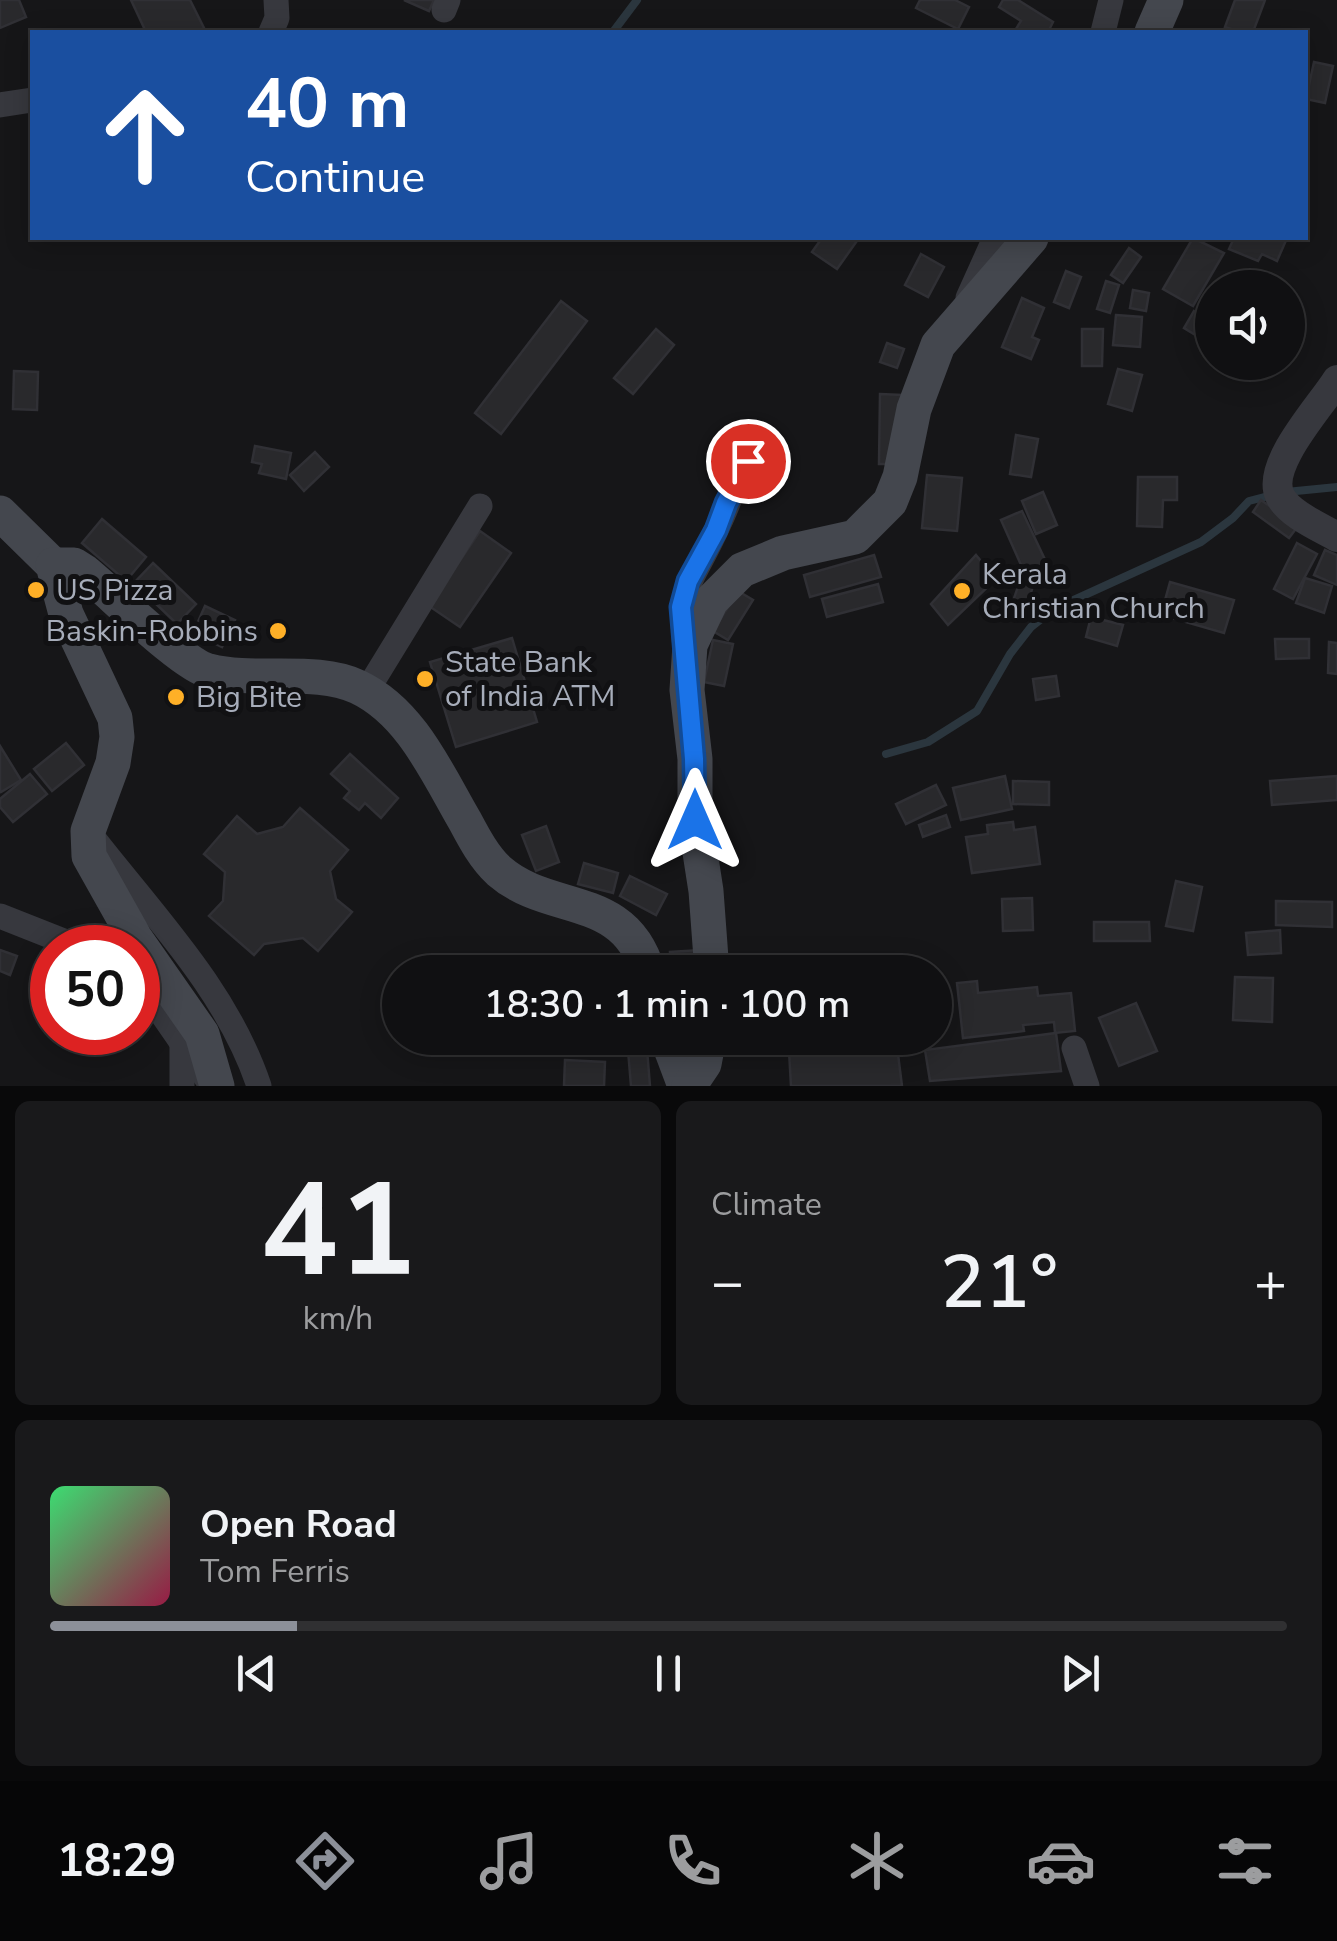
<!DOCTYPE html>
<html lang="en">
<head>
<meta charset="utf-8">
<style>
	:root { --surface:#101012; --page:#19191b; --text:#f1f3f6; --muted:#9c9d9f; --line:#303032; --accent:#8c9099 }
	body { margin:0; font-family:"Nunito Sans",sans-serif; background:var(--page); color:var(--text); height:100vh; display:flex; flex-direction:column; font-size:38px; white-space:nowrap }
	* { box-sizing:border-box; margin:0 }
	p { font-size:32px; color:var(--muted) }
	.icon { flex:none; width:55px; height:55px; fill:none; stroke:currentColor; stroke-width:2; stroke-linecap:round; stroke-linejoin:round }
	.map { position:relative; height:1086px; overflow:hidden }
	.panel { display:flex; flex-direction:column; gap:15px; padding:15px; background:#09090a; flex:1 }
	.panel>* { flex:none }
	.banner { position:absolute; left:30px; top:30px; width:1278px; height:210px; border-radius:0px; box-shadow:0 5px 25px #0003,0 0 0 2px var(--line); background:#1a4fa0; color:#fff; overflow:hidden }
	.fabs { position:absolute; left:1195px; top:270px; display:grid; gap:20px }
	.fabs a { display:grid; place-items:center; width:110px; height:110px; border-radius:50%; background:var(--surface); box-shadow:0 5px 25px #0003,0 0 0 2px var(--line); font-size:50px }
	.speed { position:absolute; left:30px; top:925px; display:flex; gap:20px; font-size:50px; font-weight:700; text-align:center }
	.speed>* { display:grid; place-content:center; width:130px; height:130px; border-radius:50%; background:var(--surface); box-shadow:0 5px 25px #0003,0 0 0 2px var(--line); line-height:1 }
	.speed .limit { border:15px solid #d22; background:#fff; color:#111 }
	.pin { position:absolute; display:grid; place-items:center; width:85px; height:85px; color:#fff; margin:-42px; border:5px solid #fff; border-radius:50%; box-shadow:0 2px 10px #0007 }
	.me { position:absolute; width:110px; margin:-55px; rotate:0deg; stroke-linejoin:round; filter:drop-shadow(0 0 8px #0008) }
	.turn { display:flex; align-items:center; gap:35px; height:210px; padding:0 50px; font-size:45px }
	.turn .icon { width:130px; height:130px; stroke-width:2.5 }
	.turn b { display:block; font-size:70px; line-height:85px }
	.big { font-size:75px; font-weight:600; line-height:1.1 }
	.panel .card { flex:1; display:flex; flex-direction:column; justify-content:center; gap:15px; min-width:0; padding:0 35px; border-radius:15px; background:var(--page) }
	.panel .dial { align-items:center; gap:0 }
	.dial b { font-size:130px; line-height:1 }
	.song { display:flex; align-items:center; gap:30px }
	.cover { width:120px; height:120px; border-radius:15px; background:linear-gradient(135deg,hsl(140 70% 55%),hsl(340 70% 35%)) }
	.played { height:10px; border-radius:5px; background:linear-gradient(90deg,var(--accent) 20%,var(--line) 20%) }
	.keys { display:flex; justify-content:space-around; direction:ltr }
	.heat { display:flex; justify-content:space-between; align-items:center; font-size:55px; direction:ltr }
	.panel .tiles { flex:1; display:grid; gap:15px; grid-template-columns:1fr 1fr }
	.card:last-child { grid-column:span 2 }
	.trip { position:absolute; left:382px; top:955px; width:570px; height:100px; border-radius:50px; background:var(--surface); box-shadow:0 5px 25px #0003,0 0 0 2px var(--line); font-weight:600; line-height:100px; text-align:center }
	.tab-bar { display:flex; height:160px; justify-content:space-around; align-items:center; background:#060607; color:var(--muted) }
	.tab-bar .icon { width:70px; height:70px }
	.tab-bar .active { color:var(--accent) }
	.tab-bar b { font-size:45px; color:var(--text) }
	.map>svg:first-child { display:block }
</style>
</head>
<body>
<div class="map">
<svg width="1337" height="1086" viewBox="0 0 1337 1086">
	<rect width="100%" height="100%" fill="#161618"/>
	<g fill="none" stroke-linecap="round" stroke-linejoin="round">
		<g stroke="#2b363e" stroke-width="8">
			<polyline points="613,32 637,0"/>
			<polyline points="1286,492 1337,487"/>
			<polyline points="886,754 928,742 977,711 1010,654 1031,627 1054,609 1201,542 1233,518 1249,501 1272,495"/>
		</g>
	</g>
	<g fill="#29292c" stroke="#303035" stroke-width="2.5">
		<polygon points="0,0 19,0 26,17 0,28"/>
		<polygon points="131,0 190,0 206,32 146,32"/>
		<polygon points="404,0 434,0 429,11"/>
		<polygon points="920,0 955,0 969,7 958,29 916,8"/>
		<polygon points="1003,0 1018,0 1053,22 1048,32 1014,32 1021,21 999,7"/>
		<polygon points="1235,0 1265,0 1253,32 1240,32 1225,27"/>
		<polygon points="1314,62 1333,66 1325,103 1306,99"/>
		<polygon points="822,238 859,238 837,269 812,252"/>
		<polygon points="1193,238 1224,253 1193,306 1163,289"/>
		<polygon points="1234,238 1287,238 1277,261 1262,254 1258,261 1229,249"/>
		<polygon points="1129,248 1141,257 1123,283 1111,275"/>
		<polygon points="921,254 944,267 928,297 905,285"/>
		<polygon points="1066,271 1081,277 1069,308 1054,302"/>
		<polygon points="1106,281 1119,285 1110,313 1097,309"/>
		<polygon points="1133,290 1149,293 1146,311 1130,308"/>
		<polygon points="1022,298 1044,308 1032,337 1039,340 1031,359 1002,347"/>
		<polygon points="561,301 587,321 501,434 475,413"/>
		<polygon points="1194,311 1212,322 1212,345 1184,328"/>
		<polygon points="1116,315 1142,317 1140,347 1113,345"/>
		<polygon points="656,329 674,345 633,394 614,378"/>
		<polygon points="1082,329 1103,329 1102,366 1082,366"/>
		<polygon points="887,343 904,349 897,368 880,362"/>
		<polygon points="1118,369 1142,375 1132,411 1108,404"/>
		<polygon points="14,371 38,372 37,410 13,409"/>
		<polygon points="880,394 902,395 901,464 879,464"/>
		<polygon points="1016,435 1038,439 1031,477 1010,474"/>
		<polygon points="255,446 291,453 286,479 259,473 262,464 252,462"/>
		<polygon points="315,452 329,467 304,491 290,475"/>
		<polygon points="927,475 962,478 957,531 922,528"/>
		<polygon points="1138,477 1177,477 1177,500 1163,500 1162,527 1137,526"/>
		<polygon points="1043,492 1057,525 1036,534 1022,501"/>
		<polygon points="1261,500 1298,526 1289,538 1253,512"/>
		<polygon points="1022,511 1048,566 1026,576 1001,520"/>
		<polygon points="102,519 146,557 126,581 82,543"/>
		<polygon points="480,531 511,553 460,627 429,606"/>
		<polygon points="1297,543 1317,554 1293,599 1274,589"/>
		<polygon points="1325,550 1337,555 1337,585 1314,575"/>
		<polygon points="874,555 881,577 810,597 804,575"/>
		<polygon points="976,555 996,579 948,625 931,604"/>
		<polygon points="153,563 196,604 177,624 134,583"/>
		<polygon points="1305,578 1332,586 1324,613 1296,603"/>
		<polygon points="1020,581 1033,586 1026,609 1012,604"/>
		<polygon points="1170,582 1234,600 1224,633 1161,615"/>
		<polygon points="878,584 883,602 827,617 822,599"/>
		<polygon points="738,591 753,600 728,640 713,631"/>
		<polygon points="205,606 235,620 222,647 193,633"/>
		<polygon points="1091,617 1123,625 1117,646 1086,637"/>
		<polygon points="512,638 537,722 456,747 430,662"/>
		<polygon points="1275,639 1309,639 1309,658 1276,659"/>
		<polygon points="713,640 733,644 724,686 704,682"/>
		<polygon points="1329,642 1337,643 1337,674 1328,673"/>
		<polygon points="1056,676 1059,696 1036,700 1033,679"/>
		<polygon points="66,743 84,765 52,791 34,769"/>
		<polygon points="0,746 21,780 1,792 0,790"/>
		<polygon points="350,754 398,798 381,818 365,803 359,810 344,798 350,791 331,774"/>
		<polygon points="30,774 47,794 13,822 0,807 0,799"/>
		<polygon points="1005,776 1012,809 961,820 953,788"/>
		<polygon points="1337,776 1337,800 1272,805 1270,781"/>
		<polygon points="1013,781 1049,782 1049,805 1013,804"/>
		<polygon points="936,785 946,805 906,824 896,804"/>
		<polygon points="300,808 348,850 330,871 336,899 352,912 318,951 303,938 264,944 254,955 209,916 223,901 225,872 204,854 237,816 257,834 283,827"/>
		<polygon points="946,815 950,827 923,837 919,825"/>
		<polygon points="1013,822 1014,830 1035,827 1040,864 972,873 966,837 988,834 987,825"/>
		<polygon points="546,826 559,862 536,871 522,835"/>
		<polygon points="584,863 618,873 613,893 578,884"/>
		<polygon points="630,876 667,894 656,915 620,896"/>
		<polygon points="1176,881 1202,887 1193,931 1166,926"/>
		<polygon points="1032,898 1033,930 1003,931 1002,899"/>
		<polygon points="1276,901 1332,902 1332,927 1276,925"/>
		<polygon points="1094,922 1149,922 1150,941 1094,941"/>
		<polygon points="1280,930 1281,953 1248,955 1246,933"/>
		<polygon points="0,950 17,956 10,975 0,971"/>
		<polygon points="700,950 701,972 671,972 670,952"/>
		<polygon points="1235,977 1273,978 1272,1022 1233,1020"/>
		<polygon points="977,981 978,993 1037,987 1038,996 1071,993 1075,1031 1055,1033 1054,1022 1023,1025 1024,1031 963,1038 957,983"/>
		<polygon points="1136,1003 1157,1051 1119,1066 1099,1018"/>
		<polygon points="1056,1033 1061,1071 930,1081 925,1050"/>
		<polygon points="805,1038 896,1038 902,1086 791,1086 789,1051 805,1050"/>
		<polygon points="647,1049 650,1086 631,1086 628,1050"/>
		<polygon points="565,1060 605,1062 604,1086 564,1086"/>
	</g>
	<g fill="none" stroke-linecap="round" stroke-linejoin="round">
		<g stroke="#37383e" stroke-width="25">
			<polyline points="444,10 448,0"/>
			<polyline points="271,32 277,18 276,0"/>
			<polyline points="1103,32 1111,0"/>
			<polyline points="0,105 32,100"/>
			<polyline points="968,298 995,238"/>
			<path d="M686 655C676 583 692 585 719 524 729 503 735 482 748 461"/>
			<polyline points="366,692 480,506"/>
			<path d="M94 839C154 916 228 992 259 1086"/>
			<polyline points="0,916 81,948"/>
			<polyline points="138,987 153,1001 209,1082"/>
			<polyline points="182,1042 182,1086"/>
			<polyline points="1074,1048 1087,1086"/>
		</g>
		<path stroke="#37383e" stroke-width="30" d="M1337 380C1321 406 1265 465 1280 496 1289 514 1320 527 1337 537"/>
		<g stroke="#44474e" stroke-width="35">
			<polyline points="1152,32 1166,0"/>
			<polyline points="0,513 53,565 66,614 115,718 117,737 113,763 88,831 89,856 135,938 202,1034 217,1086"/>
			<path d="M53 565H74L85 572C111 593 183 665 209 671 256 683 316 667 358 687 411 712 437 773 465 821 474 838 484 857 499 871 549 915 625 891 648 972"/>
			<polyline points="712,972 706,891 695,820 695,759 687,690 690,645 711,601 742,570 783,553 855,537 890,502 900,477 914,409 938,345 1031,238"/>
			<polyline points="667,1038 685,1086"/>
			<polyline points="689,1086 704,1064 709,1038"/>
		</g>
	</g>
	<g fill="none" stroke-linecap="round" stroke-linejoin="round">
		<defs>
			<polyline id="route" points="695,820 694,759 681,607 688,581 716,530 726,503 748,461"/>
		</defs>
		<use href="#route" stroke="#114b97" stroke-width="25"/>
		<use href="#route" stroke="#1a73e8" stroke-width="18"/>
	</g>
	<g fill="#ffb027" stroke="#111113" stroke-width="4">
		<circle cx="36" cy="590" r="10"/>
		<circle cx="962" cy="591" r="10"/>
		<circle cx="278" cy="631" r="10"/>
		<circle cx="425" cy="679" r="10"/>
		<circle cx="176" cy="697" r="10"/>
	</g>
	<g text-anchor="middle" stroke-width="10" stroke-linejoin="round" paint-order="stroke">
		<g font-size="30" fill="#a7adba" stroke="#111113" text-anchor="start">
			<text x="982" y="584">Kerala<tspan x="982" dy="34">Christian Church</tspan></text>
			<text x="56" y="600">US Pizza</text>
			<text x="258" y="641" text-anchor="end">Baskin-Robbins</text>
			<text x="445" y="672">State Bank<tspan x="445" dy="34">of India ATM</tspan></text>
			<text x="196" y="707">Big Bite</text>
		</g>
	</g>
</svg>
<div class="fabs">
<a><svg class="icon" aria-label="sound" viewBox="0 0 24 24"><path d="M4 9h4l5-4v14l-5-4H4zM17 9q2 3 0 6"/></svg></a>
</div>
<div class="speed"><div class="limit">50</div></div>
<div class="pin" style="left:748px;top:461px;background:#d93025"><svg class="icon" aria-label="arrive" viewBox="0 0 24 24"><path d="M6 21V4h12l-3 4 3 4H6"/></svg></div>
<svg class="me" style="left:695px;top:820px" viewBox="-20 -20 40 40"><path d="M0-17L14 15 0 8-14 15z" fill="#1a73e8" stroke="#fff" stroke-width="4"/></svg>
<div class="trip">18:30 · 1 min · 100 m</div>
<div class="banner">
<div class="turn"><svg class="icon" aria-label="ahead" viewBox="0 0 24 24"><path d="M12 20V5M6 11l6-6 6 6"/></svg><div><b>40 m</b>Continue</div></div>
</div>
</div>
<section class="panel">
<div class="tiles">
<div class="card dial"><b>41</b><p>km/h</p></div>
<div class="card"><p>Climate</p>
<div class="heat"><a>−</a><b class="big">21°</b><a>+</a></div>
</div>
<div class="card">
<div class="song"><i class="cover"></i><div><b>Open Road</b><p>Tom Ferris</p></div></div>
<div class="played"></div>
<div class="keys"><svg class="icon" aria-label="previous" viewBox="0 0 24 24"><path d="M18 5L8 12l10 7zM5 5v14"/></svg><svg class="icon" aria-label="pause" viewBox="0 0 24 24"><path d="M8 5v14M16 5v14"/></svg><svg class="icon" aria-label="next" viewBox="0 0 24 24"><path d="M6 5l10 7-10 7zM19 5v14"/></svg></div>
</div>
</div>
</section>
<nav class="tab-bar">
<b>18:29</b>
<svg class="icon active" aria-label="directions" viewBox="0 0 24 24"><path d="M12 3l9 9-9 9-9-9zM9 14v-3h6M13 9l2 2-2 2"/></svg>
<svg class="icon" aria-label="music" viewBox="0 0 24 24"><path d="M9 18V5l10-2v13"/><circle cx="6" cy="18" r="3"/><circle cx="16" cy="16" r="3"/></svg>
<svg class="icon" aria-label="phone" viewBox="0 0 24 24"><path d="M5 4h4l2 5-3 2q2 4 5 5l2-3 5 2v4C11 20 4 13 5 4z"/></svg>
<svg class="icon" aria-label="climate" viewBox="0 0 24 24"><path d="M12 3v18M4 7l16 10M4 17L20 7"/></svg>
<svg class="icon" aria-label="car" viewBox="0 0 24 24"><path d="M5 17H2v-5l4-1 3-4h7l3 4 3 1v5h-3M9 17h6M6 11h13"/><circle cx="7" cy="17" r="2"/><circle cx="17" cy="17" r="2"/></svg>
<svg class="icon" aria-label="filters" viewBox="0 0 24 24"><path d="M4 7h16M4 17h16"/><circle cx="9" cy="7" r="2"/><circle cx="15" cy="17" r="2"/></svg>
</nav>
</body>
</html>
